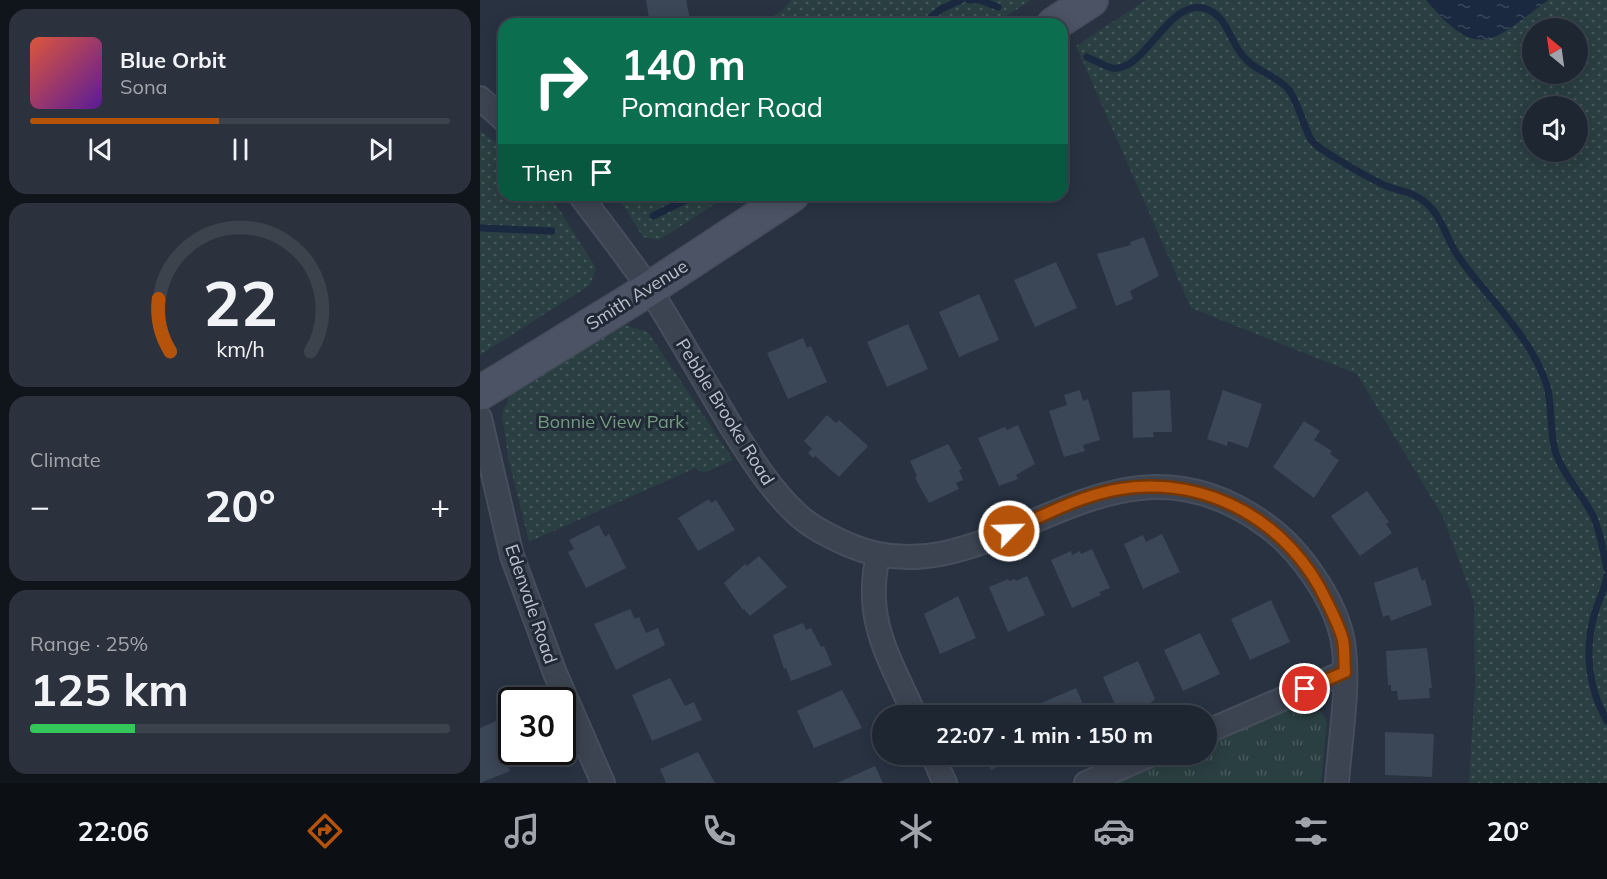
<!DOCTYPE html>
<html lang="en">
<head>
<meta charset="utf-8">
<style>
	:root { --surface:#1e2631; --page:#2b323d; --text:#f1f3f6; --muted:#a1a5ab; --line:#3c434d; --accent:#b45309 }
	body { margin:0; font-family:Mulish,sans-serif; background:var(--page); color:var(--text); height:100vh; display:flex; flex-direction:column; font-size:22px; white-space:nowrap }
	* { box-sizing:border-box; margin:0 }
	p { font-size:20px; color:var(--muted) }
	.icon { flex:none; width:33px; height:33px; fill:none; stroke:currentColor; stroke-width:2; stroke-linecap:round; stroke-linejoin:round }
	.map { position:relative; flex:1; overflow:hidden }
	.sheet { display:flex; flex-direction:column; gap:9px; padding:9px; background:#10151b; width:480px }
	.sheet>* { flex:none }
	.hud { position:absolute; left:18px; top:18px; width:570px; height:183px; border-radius:18px; box-shadow:0 3px 15px #0003,0 0 0 2px var(--line); background:#0b6e4f; color:#fff; overflow:hidden }
	.needle { width:39px; rotate:331deg }
	.fabs { position:absolute; left:1042px; top:18px; display:grid; gap:12px }
	.fabs a { display:grid; place-items:center; width:66px; height:66px; border-radius:50%; background:var(--surface); box-shadow:0 3px 15px #0003,0 0 0 2px var(--line); font-size:30px }
	.speed { position:absolute; left:18px; top:687px; display:flex; gap:12px; font-size:30px; font-weight:700; text-align:center }
	.speed>* { display:grid; place-content:center; width:78px; height:78px; border-radius:50%; background:var(--surface); box-shadow:0 3px 15px #0003,0 0 0 2px var(--line); line-height:1 }
	.speed .limit { border:3px solid #111; border-radius:9px; background:#fff; color:#111 }
	.pin { position:absolute; display:grid; place-items:center; width:51px; height:51px; color:#fff; margin:-26px; border:3px solid #fff; border-radius:50%; box-shadow:0 2px 6px #0007 }
	.me { position:absolute; width:66px; margin:-33px; rotate:66deg; stroke-linejoin:round; filter:drop-shadow(0 0 4px #0008) }
	.turn { display:flex; align-items:center; gap:21px; height:126px; padding:0 24px; font-size:27px }
	.turn .icon { width:78px; height:78px; stroke-width:2.5 }
	.turn b { display:block; font-size:42px; line-height:51px }
	.then { display:flex; align-items:center; height:57px; padding:0 24px; background:#0003; gap:12px; font-size:22px }
	.big { font-size:45px; font-weight:700; line-height:1.1 }
	.sheet .card { flex:1; display:flex; flex-direction:column; justify-content:center; gap:9px; min-width:0; padding:0 21px; border-radius:18px; background:var(--page) }
	.sheet .dial { align-items:center; gap:0 }
	.dial svg { height:156px; overflow:visible; fill:none; stroke:var(--line); stroke-width:7; stroke-linecap:round; text-anchor:middle }
	.dial text { fill:var(--text); stroke:none }
	.song { display:flex; align-items:center; gap:18px }
	.cover { width:72px; height:72px; border-radius:9px; background:linear-gradient(135deg,hsl(10 70% 55%),hsl(270 70% 35%)) }
	.played { height:6px; border-radius:3px; background:linear-gradient(90deg,var(--accent) 45%,var(--line) 45%) }
	.keys { display:flex; justify-content:space-around; direction:ltr }
	.heat { display:flex; justify-content:space-between; align-items:center; font-size:33px; direction:ltr }
	.charge { height:9px; border-radius:4px; background:linear-gradient(90deg,#34c759 25%,var(--line) 0) }
	.trip { position:absolute; left:392px; top:705px; width:345px; height:60px; border-radius:30px; background:var(--surface); box-shadow:0 3px 15px #0003,0 0 0 2px var(--line); font-weight:700; line-height:60px; text-align:center }
	.tabs { display:flex; height:96px; justify-content:space-around; align-items:center; background:#0c0f14; color:var(--muted) }
	.tabs .icon { width:42px; height:42px }
	.tabs .on { color:var(--accent) }
	.tabs b { font-size:27px; color:var(--text) }
	main { display:flex; flex:1; min-height:0 }
	.map>svg:first-child { display:block }
</style>
</head>
<body>
<main>
<section class="sheet">
<div class="card">
<div class="song"><i class="cover"></i><div><b>Blue Orbit</b><p>Sona</p></div></div>
<div class="played"></div>
<div class="keys"><svg class="icon" aria-label="previous" viewBox="0 0 24 24"><path d="M18 5L8 12l10 7zM5 5v14"/></svg><svg class="icon" aria-label="pause" viewBox="0 0 24 24"><path d="M8 5v14M16 5v14"/></svg><svg class="icon" aria-label="next" viewBox="0 0 24 24"><path d="M6 5l10 7-10 7zM19 5v14"/></svg></div>
</div>
<div class="card dial"><svg viewBox="0 0 100 80">
<path d="M14 69A42 42 0 1 1 86 69"/>
<path d="M14 69A42 42 0 0 1 8 42" stroke="#b45309"/>
<text x="50" y="56" font-size="32" font-weight="700">22</text>
<text x="50" y="72" font-size="11">km/h</text>
</svg></div>
<div class="card"><p>Climate</p>
<div class="heat"><a>−</a><b class="big">20°</b><a>+</a></div>
</div>
<div class="card"><p>Range · 25%</p><b class="big">125 km</b><div class="charge"></div></div>
</section>
<div class="map">
<svg width="1127" height="783" viewBox="0 0 1127 783">
	<defs>
		<pattern id="grass-tufts" width="24" height="20" patternUnits="userSpaceOnUse" patternTransform="scale(1.5)"><rect width="24" height="20" fill="#2a3f42"/><path d="M3 7l-1-3M5 7V3M7 7l1-3M15 17l-1-3M17 17v-4M19 17l1-3" fill="none" stroke="#47595c"/></pattern>
		<pattern id="park-dots" width="8" height="8" patternUnits="userSpaceOnUse" patternTransform="scale(1.5)"><rect width="8" height="8" fill="#2a3f42"/><path d="M2 2h.1M6 6h.1" fill="none" stroke="#47595c" stroke-width="1.8" stroke-linecap="round"/></pattern>
		<pattern id="water-ripples" width="26" height="14" patternUnits="userSpaceOnUse" patternTransform="scale(1.5)"><rect width="26" height="14" fill="#1b2940"/><path d="M2 4q2-2 4 0t4 0M15 11q2-2 4 0t4 0" fill="none" stroke="#3a465a"/></pattern>
	</defs>
	<rect width="100%" height="100%" fill="#283241"/>
	<polygon fill="url(#grass-tufts)" points="825,703 841,711 847,722 841,783 634,783 699,755 726,754 726,743 812,705"/>
	<g fill="url(#park-dots)" fill-rule="evenodd">
		<polygon points="311,0 551,0 514,24 279,24 303,10"/>
		<path d="M666 0H1127V783H989L995 686 994 602 963 517 877 374 711 308 596 46ZM1053 28H1098V74H1053ZM1053 106H1098V152H1053Z"/>
		<polygon points="0,131 24,148 24,195 70,195 116,268 110,285 0,355"/>
		<polygon points="137,195 249,195 179,240 163,237"/>
		<polygon points="145,325 168,332 253,460 224,473 215,468 49,542 28,457 22,414 31,393"/>
	</g>
	<path fill="url(#water-ripples)" d="M946 0H1068C1012 42 999 63 946 0Z"/>
	<g fill="none" stroke-linecap="round" stroke-linejoin="round">
		<g stroke="#1b2940" stroke-width="7">
			<polyline points="489,0 500,0 518,7"/>
			<polyline points="443,24 461,9 481,0"/>
			<path d="M607 57C614 60 624 66 632 68 665 73 687 0 723 8 747 14 749 39 762 55 774 71 797 75 809 90 819 103 826 137 834 143 843 152 900 185 912 188 925 192 934 193 945 202 962 216 966 238 978 256 1008 299 1050 334 1067 386 1073 408 1069 433 1076 454 1085 478 1103 495 1113 516 1121 532 1123 552 1127 569"/>
			<polyline points="173,216 216,195"/>
			<polyline points="0,228 72,231"/>
			<path d="M1127 576C1125 590 1117 603 1114 616 1104 652 1109 690 1127 721"/>
		</g>
	</g>
	<g fill="#3b4657">
		<polygon points="166,0 206,0 211,24 170,24"/>
		<polygon points="664,237 679,276 650,291 653,299 636,306 617,254 651,245 650,242"/>
		<polygon points="576,262 597,308 555,327 534,280"/>
		<polygon points="499,294 519,340 479,357 459,312"/>
		<polygon points="428,324 448,369 407,387 387,342"/>
		<polygon points="323,338 327,348 331,346 347,382 308,399 287,353"/>
		<polygon points="600,390 603,401 608,399 620,440 603,445 605,451 584,457 569,411 587,405 584,395"/>
		<polygon points="690,390 692,432 673,432 674,437 653,438 652,392"/>
		<polygon points="743,390 782,404 768,448 748,441 747,446 727,439"/>
		<polygon points="347,415 356,423 359,420 388,446 359,477 335,456 333,458 328,453 332,449 324,441"/>
		<polygon points="824,421 840,431 834,440 852,451 850,454 859,460 834,498 793,467"/>
		<polygon points="538,425 555,464 536,475 538,479 519,486 498,438 525,427 527,430"/>
		<polygon points="468,444 482,469 479,470 483,480 476,483 479,489 449,503 435,478 437,476 430,461"/>
		<polygon points="887,491 909,522 906,524 912,533 880,556 851,516"/>
		<polygon points="229,499 231,503 236,500 255,530 218,551 198,518"/>
		<polygon points="119,525 125,537 129,534 146,568 106,588 88,552 94,549 89,540"/>
		<polygon points="682,534 700,572 663,589 644,544 663,535 666,542"/>
		<polygon points="612,549 630,588 619,592 621,595 592,608 571,560 591,551 592,555 600,551 601,554"/>
		<polygon points="279,556 307,587 270,616 264,609 263,610 244,583 265,564 267,566"/>
		<polygon points="937,567 942,581 945,579 952,605 911,621 909,615 903,617 894,583"/>
		<polygon points="547,576 565,615 528,632 509,587 528,579 529,581 535,579 536,581"/>
		<polygon points="478,596 496,638 460,654 444,614"/>
		<polygon points="791,600 810,642 770,660 751,619"/>
		<polygon points="150,609 155,619 159,617 166,633 178,628 185,645 136,670 114,624"/>
		<polygon points="323,623 326,630 331,628 341,647 344,646 352,665 311,681 306,668 304,669 293,635"/>
		<polygon points="720,633 740,674 703,691 684,650"/>
		<polygon points="947,648 952,688 949,688 950,698 918,700 917,691 911,691 911,685 908,685 906,651"/>
		<polygon points="658,661 675,699 664,708 648,716 640,716 623,677"/>
		<polygon points="190,678 205,706 214,702 222,720 172,741 152,695"/>
		<polygon points="596,688 608,716 564,716 559,704"/>
		<polygon points="362,690 382,728 334,748 317,711"/>
		<polygon points="16,721 28,748 21,751 30,771 0,783 0,728"/>
		<polygon points="905,732 954,734 952,777 905,775"/>
		<polygon points="218,752 235,783 186,783 180,769"/>
		<polygon points="504,754 545,754 511,770"/>
		<polygon points="395,766 403,783 357,783"/>
	</g>
	<g fill="none" stroke-linecap="round" stroke-linejoin="round">
		<defs>
			<g id="minor">
				<polyline points="0,98 24,120"/>
				<path d="M100 195C123 226 148 257 170 290 198 334 224 381 251 426 271 458 290 489 318 515 332 528 351 537 369 545 513 607 625 406 787 526 820 550 856 601 863 642 870 687 860 738 857 783"/>
				<polyline points="0,418 32,556 75,673 123,783"/>
				<path d="M398 556C383 621 410 658 435 716"/>
				<polyline points="726,732 865,672"/>
				<polyline points="452,754 465,783"/>
				<polyline points="606,783 672,754"/>
			</g>
			<g id="secondary">
				<polyline points="574,24 611,0"/>
				<polyline points="0,393 169,289 312,195"/>
			</g>
		</defs>
		<use href="#minor" stroke="#464d5b" stroke-width="26"/>
		<use href="#secondary" stroke="#464d5b" stroke-width="36"/>
		<use href="#minor" stroke="#3c4451" stroke-width="22"/>
		<use href="#secondary" stroke="#4b5364" stroke-width="33"/>
	</g>
	<g fill="none" stroke-linecap="round" stroke-linejoin="round">
		<defs>
			<path id="route" d="M529 531C564 515 602 495 640 489 728 475 811 523 847 602 853 614 860 628 863 640 865 650 864 662 865 672L825 689"/>
		</defs>
		<use href="#route" stroke="#753606" stroke-width="15"/>
		<use href="#route" stroke="#b45309" stroke-width="10"/>
	</g>
	<g text-anchor="middle" stroke-width="6" stroke-linejoin="round" paint-order="stroke">
		<g font-size="18" fill="#bac0cb" stroke="#212937">
			<text transform="translate(157 295) rotate(-32)" y="6">Smith Avenue</text>
			<text transform="translate(245 412) rotate(58)" y="6">Pebble Brooke Road</text>
			<text transform="translate(51 604) rotate(71)" y="6">Edenvale Road</text>
		</g>
		<g font-size="18" fill="#729b7d" stroke="#212937">
			<text x="131" y="428">Bonnie View Park</text>
		</g>
	</g>
</svg>
<div class="fabs">
<a><svg class="needle" viewBox="-14 -14 28 28"><path d="M0-13l5 13h-10z" fill="#e53935"/><path d="M0 13l5-13h-10z" fill="#a1a5ab"/></svg></a>
<a><svg class="icon" aria-label="sound" viewBox="0 0 24 24"><path d="M4 9h4l5-4v14l-5-4H4zM17 9q2 3 0 6"/></svg></a>
</div>
<div class="speed"><div class="limit">30</div></div>
<div class="pin" style="left:825px;top:689px;background:#d93025"><svg class="icon" aria-label="arrive" viewBox="0 0 24 24"><path d="M6 21V4h12l-3 4 3 4H6"/></svg></div>
<svg class="me" style="left:529px;top:531px" viewBox="-20 -20 40 40"><circle r="17" fill="#b45309" stroke="#fff" stroke-width="3"/><path d="M0-11L8 9 0 5-8 9z" fill="#fff"/></svg>
<div class="trip">22:07 · 1 min · 150 m</div>
<div class="hud">
<div class="turn"><svg class="icon" aria-label="right" viewBox="0 0 24 24"><path d="M7 20v-9h11M14 6l5 5-5 5"/></svg><div><b>140 m</b>Pomander Road</div></div>
<div class="then">Then<svg class="icon" aria-label="arrive" viewBox="0 0 24 24"><path d="M6 21V4h12l-3 4 3 4H6"/></svg></div>
</div>
</div>
</main>
<nav class="tabs">
<b>22:06</b>
<svg class="icon on" aria-label="directions" viewBox="0 0 24 24"><path d="M12 3l9 9-9 9-9-9zM9 14v-3h6M13 9l2 2-2 2"/></svg>
<svg class="icon" aria-label="music" viewBox="0 0 24 24"><path d="M9 18V5l10-2v13"/><circle cx="6" cy="18" r="3"/><circle cx="16" cy="16" r="3"/></svg>
<svg class="icon" aria-label="phone" viewBox="0 0 24 24"><path d="M5 4h4l2 5-3 2q2 4 5 5l2-3 5 2v4C11 20 4 13 5 4z"/></svg>
<svg class="icon" aria-label="climate" viewBox="0 0 24 24"><path d="M12 3v18M4 7l16 10M4 17L20 7"/></svg>
<svg class="icon" aria-label="car" viewBox="0 0 24 24"><path d="M5 17H2v-5l4-1 3-4h7l3 4 3 1v5h-3M9 17h6M6 11h13"/><circle cx="7" cy="17" r="2"/><circle cx="17" cy="17" r="2"/></svg>
<svg class="icon" aria-label="filters" viewBox="0 0 24 24"><path d="M4 7h16M4 17h16"/><circle cx="9" cy="7" r="2"/><circle cx="15" cy="17" r="2"/></svg>
<b>20°</b>
</nav>
</body>
</html>
